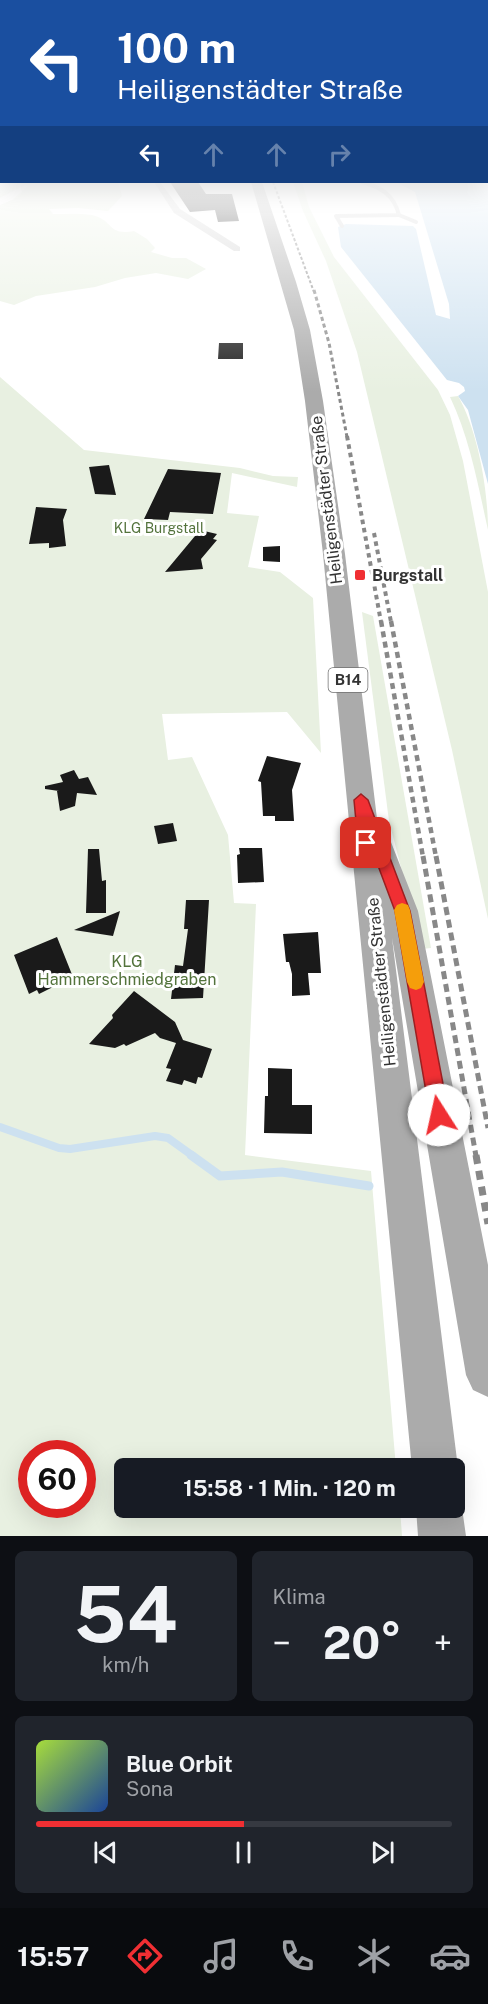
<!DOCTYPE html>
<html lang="de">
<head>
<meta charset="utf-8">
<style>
	:root { --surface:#171b24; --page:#20242c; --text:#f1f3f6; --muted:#9ea1a6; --line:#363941; --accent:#f02f33 }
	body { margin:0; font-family:"Public Sans",sans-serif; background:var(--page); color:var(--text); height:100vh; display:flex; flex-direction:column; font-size:22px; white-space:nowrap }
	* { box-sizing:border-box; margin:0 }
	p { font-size:20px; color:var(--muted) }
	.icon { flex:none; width:33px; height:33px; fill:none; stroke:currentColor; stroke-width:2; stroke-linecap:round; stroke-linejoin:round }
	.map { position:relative; height:1536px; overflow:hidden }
	.side { display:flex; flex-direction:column; gap:15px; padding:15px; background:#0d0f14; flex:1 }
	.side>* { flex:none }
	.top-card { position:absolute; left:0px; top:0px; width:489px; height:183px; box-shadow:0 6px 24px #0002; background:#1a4fa0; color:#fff; overflow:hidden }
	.speed { position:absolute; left:18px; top:1440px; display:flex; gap:12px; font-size:30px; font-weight:700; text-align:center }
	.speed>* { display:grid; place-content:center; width:78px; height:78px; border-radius:50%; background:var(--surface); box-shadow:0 6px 24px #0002; line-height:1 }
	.speed .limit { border:9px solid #d22; background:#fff; color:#111 }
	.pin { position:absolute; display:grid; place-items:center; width:51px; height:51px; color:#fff; margin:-26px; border-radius:12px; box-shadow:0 3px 9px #0006 }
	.me { position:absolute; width:66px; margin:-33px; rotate:350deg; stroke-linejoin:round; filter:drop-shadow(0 0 4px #0008) }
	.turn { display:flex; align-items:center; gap:21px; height:126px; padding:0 18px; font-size:27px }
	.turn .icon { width:78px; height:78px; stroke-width:2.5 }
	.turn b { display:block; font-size:42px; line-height:51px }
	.lanes { display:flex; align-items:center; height:57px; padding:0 18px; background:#0003; justify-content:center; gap:30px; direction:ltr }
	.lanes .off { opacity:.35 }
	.big { font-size:45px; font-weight:700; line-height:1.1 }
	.side .card { flex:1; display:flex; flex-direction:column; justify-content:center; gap:9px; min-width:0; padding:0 21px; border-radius:9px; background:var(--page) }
	.side .dial { align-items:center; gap:0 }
	.dial b { font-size:78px; line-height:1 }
	.song { display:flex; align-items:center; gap:18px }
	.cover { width:72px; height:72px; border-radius:9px; background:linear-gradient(135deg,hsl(80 70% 55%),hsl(220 70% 35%)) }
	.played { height:6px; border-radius:3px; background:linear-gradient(90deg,var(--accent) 50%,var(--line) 50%) }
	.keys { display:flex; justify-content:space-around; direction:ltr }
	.heat { display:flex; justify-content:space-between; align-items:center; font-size:33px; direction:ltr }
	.side .tiles { flex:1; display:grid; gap:15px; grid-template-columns:1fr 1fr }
	.card:last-child { grid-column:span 2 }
	.trip { position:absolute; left:114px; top:1458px; width:351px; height:60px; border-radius:9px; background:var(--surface); box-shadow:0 6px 24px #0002; font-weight:700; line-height:60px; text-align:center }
	.dock { display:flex; height:96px; justify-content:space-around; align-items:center; background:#090b0e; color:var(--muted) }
	.dock .icon { width:42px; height:42px }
	.dock .on { color:var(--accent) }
	.dock b { font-size:27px; color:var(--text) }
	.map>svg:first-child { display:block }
</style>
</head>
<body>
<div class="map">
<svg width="488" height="1536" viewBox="0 0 488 1536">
	<rect width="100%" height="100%" fill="#fff"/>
	<g fill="#e8f0e1" fill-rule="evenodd">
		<path d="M0 177 2 182H118L122 196 108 211 78 208 49 209 53 214C65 214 79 213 92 215 114 220 107 236 134 231L147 239 155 248 151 252 172 258H186L206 269 188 279 156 273 125 278 95 287 36 296 14 305 0 301V205L12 200 28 186 25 185 0 198Z"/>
		<polygon points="293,182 302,182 309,207 334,257 438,390 450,415 463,461 488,592 488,919 452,750 357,352 326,261 303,211"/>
		<path d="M0 377 84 450 240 468 273 476 298 477 297 487 232 473 227 513 259 516 248 567 280 572 313 598 321 753 287 712 162 714 168 760 192 757 228 835 234 903 256 904 245 1155 371 1171 396 1468H124V1508H400L402 1536H0ZM32 1454H82V1504H32Z"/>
		<path d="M458 396C478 431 488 490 488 530 478 485 470 439 450 397Z"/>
		<polygon points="362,612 373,616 431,948 422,949 389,821"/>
	</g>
	<polygon fill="#cde1f0" points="488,177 488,484 468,410 458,396 465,391 464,387 459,383 447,380 341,247 338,227 346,224 413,226 416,229 436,315 450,319 449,304 415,192 396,182 488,182"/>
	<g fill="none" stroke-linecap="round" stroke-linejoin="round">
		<polyline stroke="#cde1f0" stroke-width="8" points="0,1127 59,1148 70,1149 155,1136 168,1138 193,1156"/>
		<polyline stroke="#cde1f0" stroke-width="9" points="191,1155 220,1176 282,1172 369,1186"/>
	</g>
	<g fill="#1a1a1a">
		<polygon points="170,182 198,182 206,194 232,194 239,221 218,222 215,210 190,212"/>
		<polygon points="219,343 243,343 243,359 218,359"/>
		<polygon points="109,465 116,495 95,494 89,467"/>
		<polygon points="168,469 221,473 213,514 170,512 168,520 144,519"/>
		<polygon points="36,507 67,509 63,520 66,546 49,548 49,543 29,544"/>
		<polygon points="200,530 217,534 213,539 217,540 201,559 203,569 165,572"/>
		<polygon points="280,546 280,562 263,561 263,547"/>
		<polygon points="267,756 301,763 292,790 294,821 275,821 275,816 263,816 261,782 258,781"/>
		<polygon points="74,770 79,779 88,777 97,795 77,793 75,806 60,811 57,791 59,791 45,789 45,786 63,782 60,775"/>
		<polygon points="173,823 177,841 158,844 154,826"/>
		<polygon points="239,848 262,848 264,882 238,883 237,855 240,854"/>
		<polygon points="88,849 99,849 102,881 106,880 106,913 86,913"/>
		<polygon points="186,900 209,900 203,998 171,999 175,965 183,966 188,929 184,929"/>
		<polygon points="120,911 113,936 74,930"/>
		<polygon points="318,932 321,973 308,973 310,995 292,996 292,974 289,962 286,962 283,934"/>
		<polygon points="57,937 73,977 39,994 37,990 29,994 14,955"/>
		<polygon points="134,991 175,1022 183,1040 212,1049 202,1078 198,1077 196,1084 184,1080 182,1085 166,1081 171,1069 166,1068 176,1043 160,1038 155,1033 126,1046 124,1044 115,1048 89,1044 113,1018 112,1015"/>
		<polygon points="268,1068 292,1069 292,1105 312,1105 312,1134 264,1133 265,1096 268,1096"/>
	</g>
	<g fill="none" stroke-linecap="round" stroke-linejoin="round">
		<g stroke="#d0d0d0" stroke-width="4">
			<polyline points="399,215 416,222"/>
			<path d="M342 226 336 216 399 215C394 195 381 187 362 182"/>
		</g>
		<polygon fill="#d0d0d0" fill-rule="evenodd" points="154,182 160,182 180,209 240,247 240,251 234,251 174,213"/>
		<g fill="#ababab" fill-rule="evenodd">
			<polygon points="251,182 262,182 296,282 310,330 323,401 345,554 378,827 385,829 389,837 418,911 488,1265 488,1397 473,1390 466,1375 392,938 458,1468 454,1476 454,1468 412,1468 323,554 305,401 294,330"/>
			<polygon points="454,1491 462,1508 466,1536 418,1536 416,1508 454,1508"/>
		</g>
		<polyline stroke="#888" stroke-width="2" stroke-dasharray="3 2" stroke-linecap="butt" points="273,182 314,292"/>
		<polyline stroke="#888" stroke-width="3" stroke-dasharray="4 3" stroke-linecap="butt" points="314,290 329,343 347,437"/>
		<g stroke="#888" stroke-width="4" stroke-dasharray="4.5 4" stroke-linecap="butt">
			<polyline points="347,436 381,622"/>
			<polyline points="374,533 391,622"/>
		</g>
		<g stroke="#888" stroke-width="4.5" stroke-dasharray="6 4.5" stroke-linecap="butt">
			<polyline points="381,621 423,857"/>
			<polyline points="391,621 436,857"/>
		</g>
		<g stroke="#888" stroke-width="5" stroke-dasharray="8 5" stroke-linecap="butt">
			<polyline points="423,856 476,1156"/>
			<polyline points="436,856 488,1128"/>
		</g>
		<polyline stroke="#888" stroke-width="7" stroke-dasharray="9 7" stroke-linecap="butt" points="476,1155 488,1224"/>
	</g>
	<linearGradient id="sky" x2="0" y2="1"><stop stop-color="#9dc6eb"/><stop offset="0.45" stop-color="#fff"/><stop offset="1" stop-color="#fff" stop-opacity="0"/></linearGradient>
	<rect width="488" height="392" fill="url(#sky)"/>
	<polygon fill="#f02f33" stroke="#9c1f21" stroke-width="1.5" points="361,794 368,800 410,911 449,1115 446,1121 439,1124 433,1121 430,1115 395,911 371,847 366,849 361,847 358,843 354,800"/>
	<polygon fill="#f59e0b" points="402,903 408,905 410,910 424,982 421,988 416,990 410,988 407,982 394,910 397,905"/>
	<rect fill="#f02f33" stroke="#fff" stroke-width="2" x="354" y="569" width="12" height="12" rx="3"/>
	<g text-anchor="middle" stroke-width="6" stroke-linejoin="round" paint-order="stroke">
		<g font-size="14" fill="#53733c" stroke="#fff">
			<text x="159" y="533">KLG Burgstall</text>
		</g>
		<rect fill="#fff" stroke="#707070" stroke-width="1.5" x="328.5" y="668" width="39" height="24" rx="4.5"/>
		<g font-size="15" font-weight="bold" fill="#333">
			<text x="348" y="685">B14</text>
		</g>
		<g font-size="16" fill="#333" stroke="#fff">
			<text transform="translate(326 500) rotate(-97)" y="6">Heiligenstädter Straße</text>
			<text transform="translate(381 982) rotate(-96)" y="6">Heiligenstädter Straße</text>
		</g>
		<g font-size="16" font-weight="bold" fill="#333" stroke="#fff" text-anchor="start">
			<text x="372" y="581">Burgstall</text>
		</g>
		<g font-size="16" fill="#53733c" stroke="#fff">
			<text x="127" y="967">KLG<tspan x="127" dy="18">Hammerschmiedgraben</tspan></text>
		</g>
	</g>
</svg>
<div class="speed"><div class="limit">60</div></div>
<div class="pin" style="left:366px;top:843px;background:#d93025"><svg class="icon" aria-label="arrive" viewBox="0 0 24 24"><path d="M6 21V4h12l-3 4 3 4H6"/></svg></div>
<svg class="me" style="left:439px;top:1115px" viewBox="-20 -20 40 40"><circle r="19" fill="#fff"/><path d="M0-13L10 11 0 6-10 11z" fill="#f02f33"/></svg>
<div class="trip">15:58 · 1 Min. · 120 m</div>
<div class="top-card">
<div class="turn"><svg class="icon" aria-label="left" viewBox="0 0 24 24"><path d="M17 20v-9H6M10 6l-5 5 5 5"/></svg><div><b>100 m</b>Heiligenstädter Straße</div></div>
<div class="lanes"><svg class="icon" aria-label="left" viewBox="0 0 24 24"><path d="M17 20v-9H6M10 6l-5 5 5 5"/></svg><svg class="icon off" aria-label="ahead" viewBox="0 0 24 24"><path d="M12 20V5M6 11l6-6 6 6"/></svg><svg class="icon off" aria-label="ahead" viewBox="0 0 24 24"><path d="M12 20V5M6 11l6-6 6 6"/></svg><svg class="icon off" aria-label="right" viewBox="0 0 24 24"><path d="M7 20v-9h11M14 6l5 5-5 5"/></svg></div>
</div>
</div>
<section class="side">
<div class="tiles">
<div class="card dial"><b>54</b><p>km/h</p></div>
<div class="card"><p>Klima</p>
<div class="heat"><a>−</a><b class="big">20°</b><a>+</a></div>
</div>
<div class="card">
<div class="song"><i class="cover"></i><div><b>Blue Orbit</b><p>Sona</p></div></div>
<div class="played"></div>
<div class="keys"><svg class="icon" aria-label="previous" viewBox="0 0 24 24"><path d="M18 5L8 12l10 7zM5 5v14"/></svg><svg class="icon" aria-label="pause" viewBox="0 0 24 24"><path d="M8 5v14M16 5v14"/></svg><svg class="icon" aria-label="next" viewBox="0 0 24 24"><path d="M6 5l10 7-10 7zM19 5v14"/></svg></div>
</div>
</div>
</section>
<nav class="dock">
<b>15:57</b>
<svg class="icon on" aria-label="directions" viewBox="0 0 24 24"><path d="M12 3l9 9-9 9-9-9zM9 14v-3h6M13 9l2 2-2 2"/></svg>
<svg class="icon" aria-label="music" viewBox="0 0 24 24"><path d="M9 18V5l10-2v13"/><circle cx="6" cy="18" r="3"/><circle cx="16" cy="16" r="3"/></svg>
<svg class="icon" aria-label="phone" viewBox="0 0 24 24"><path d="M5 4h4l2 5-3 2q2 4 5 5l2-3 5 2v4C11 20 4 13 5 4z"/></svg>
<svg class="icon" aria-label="climate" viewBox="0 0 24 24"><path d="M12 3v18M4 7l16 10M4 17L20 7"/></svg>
<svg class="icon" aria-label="car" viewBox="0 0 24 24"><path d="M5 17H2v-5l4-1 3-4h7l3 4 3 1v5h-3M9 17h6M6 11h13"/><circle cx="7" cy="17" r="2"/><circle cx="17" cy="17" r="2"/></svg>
</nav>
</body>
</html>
